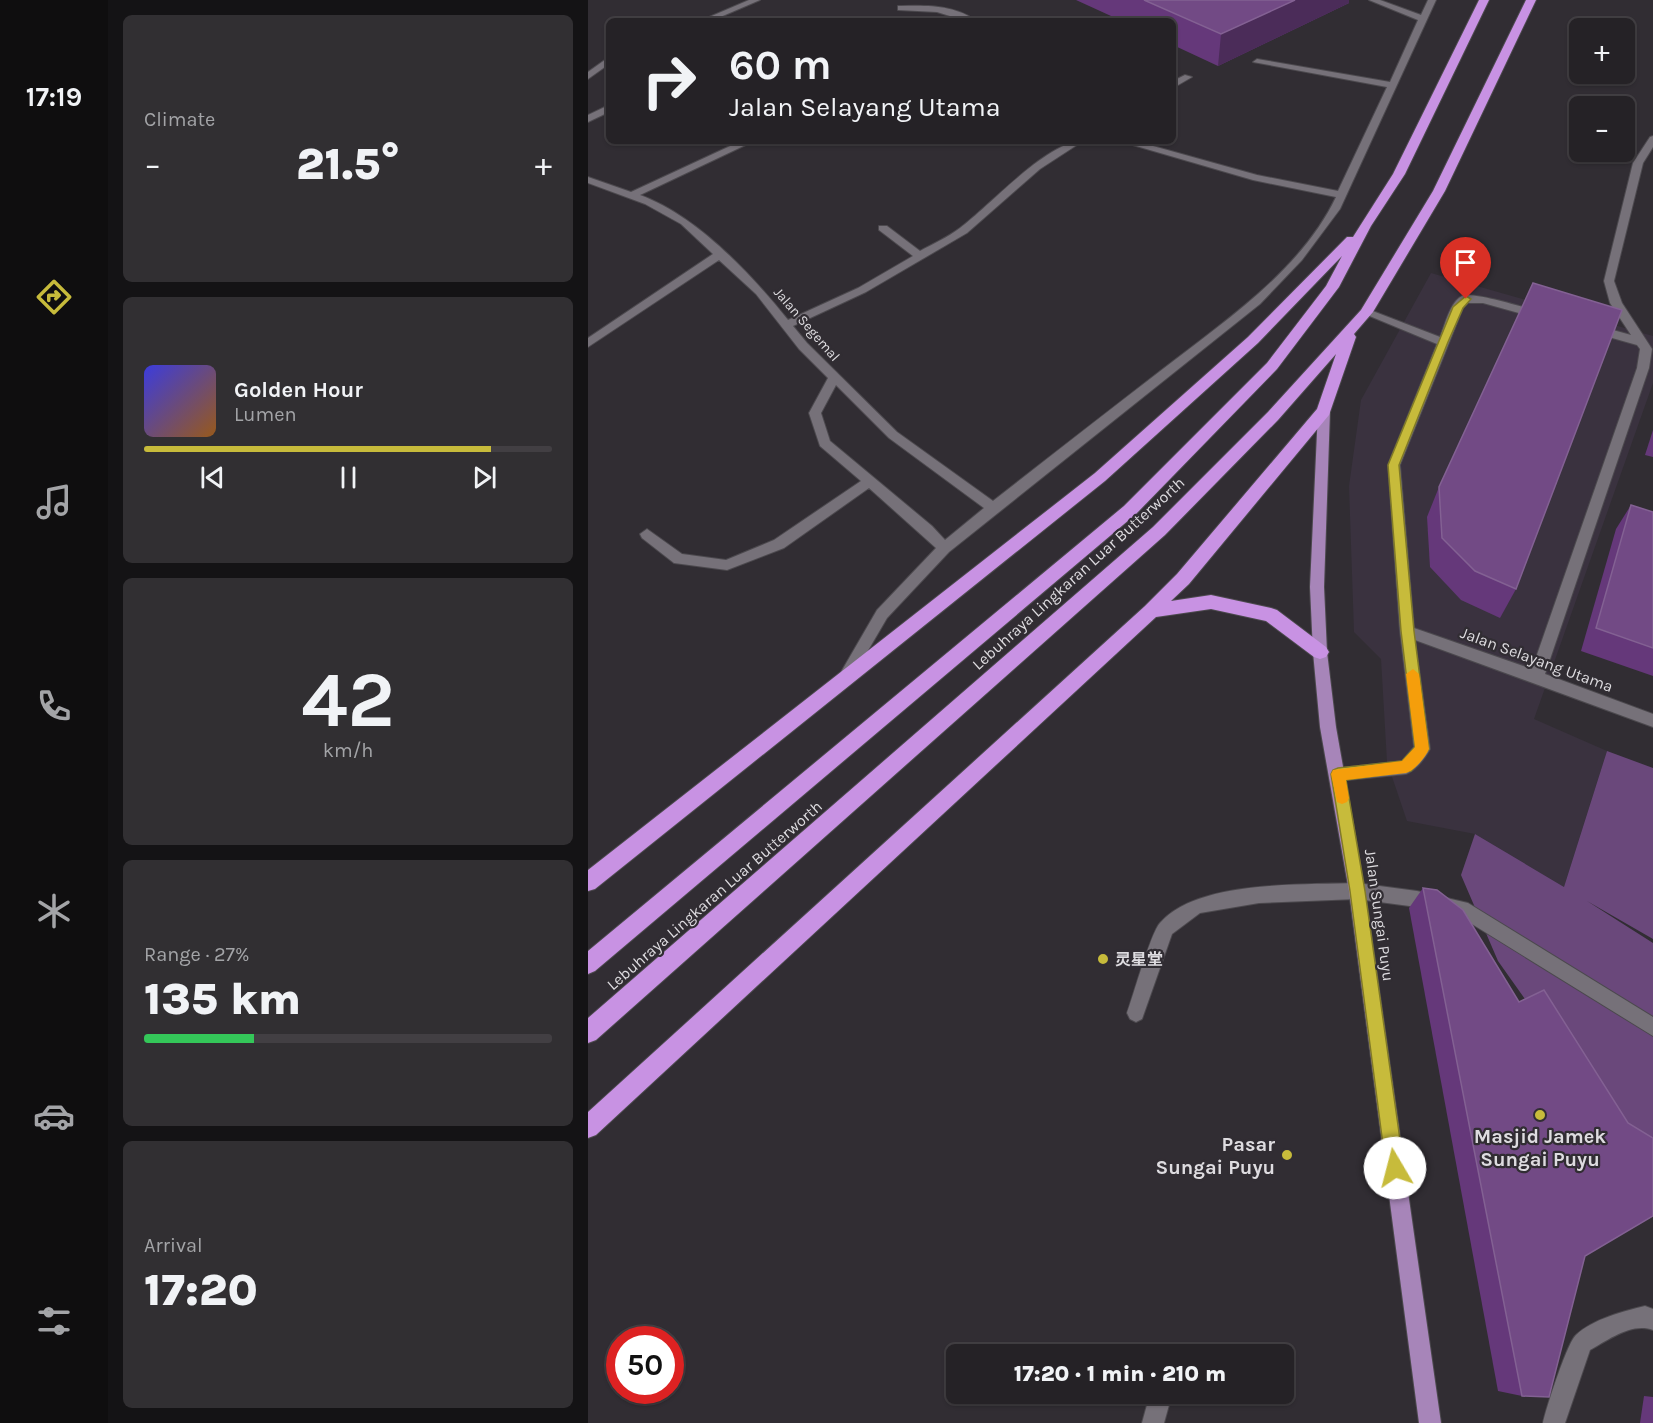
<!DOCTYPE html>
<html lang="en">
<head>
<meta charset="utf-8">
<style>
	:root { --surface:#252226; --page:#312f32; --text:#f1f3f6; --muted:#a3a4a7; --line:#423f43; --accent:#c7bb3b }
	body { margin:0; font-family:Karla,"Noto Sans SC",sans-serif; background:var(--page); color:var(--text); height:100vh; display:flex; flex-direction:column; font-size:22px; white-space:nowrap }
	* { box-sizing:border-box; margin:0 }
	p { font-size:20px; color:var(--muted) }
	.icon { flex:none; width:33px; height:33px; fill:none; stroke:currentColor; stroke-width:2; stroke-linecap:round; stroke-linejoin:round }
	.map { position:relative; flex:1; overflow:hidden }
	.sheet { display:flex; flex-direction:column; gap:15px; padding:15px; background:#141315; width:480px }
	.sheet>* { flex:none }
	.banner { position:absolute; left:18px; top:18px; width:570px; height:126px; border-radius:9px; box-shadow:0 2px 4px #0004,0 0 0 2px var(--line); background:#252226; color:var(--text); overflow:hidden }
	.buttons { position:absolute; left:981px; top:18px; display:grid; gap:12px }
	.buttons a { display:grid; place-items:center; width:66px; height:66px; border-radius:9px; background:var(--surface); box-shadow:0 2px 4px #0004,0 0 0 2px var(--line); font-size:30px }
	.speed { position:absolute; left:18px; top:1326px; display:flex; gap:12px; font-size:30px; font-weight:700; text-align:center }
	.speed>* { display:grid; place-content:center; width:78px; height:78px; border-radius:50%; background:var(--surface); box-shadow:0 2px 4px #0004,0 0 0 2px var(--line); line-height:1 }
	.speed .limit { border:9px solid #d22; background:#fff; color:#111 }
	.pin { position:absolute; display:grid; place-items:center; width:51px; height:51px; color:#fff; margin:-62px -26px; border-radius:50% 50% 50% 0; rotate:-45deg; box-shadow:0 0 6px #0007 }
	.pin .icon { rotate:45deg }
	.me { position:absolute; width:66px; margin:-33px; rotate:352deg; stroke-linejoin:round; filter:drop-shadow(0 0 4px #0008) }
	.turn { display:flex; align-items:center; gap:21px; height:126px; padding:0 24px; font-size:27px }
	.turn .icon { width:78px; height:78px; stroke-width:2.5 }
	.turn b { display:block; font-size:42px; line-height:51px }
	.big { font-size:45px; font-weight:800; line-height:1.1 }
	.sheet .widget { flex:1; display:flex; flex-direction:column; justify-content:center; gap:9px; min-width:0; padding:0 21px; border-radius:9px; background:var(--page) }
	.sheet .dial { align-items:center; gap:0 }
	.dial b { font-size:78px; line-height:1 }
	.song { display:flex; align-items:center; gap:18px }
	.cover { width:72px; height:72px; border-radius:9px; background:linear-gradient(135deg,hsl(240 70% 55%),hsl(30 70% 35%)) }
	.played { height:6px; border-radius:3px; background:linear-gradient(90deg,var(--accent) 85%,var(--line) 85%) }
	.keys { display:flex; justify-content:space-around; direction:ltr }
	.heat { display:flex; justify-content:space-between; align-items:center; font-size:33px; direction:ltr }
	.charge { height:9px; border-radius:4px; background:linear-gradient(90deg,#34c759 27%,var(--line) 0) }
	.trip { position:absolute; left:358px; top:1344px; width:348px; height:60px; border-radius:9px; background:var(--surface); box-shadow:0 2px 4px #0004,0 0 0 2px var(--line); font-weight:800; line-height:60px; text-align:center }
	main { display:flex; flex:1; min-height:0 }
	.tab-bar { display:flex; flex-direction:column; width:108px; justify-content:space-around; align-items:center; background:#0f0e0f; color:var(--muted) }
	.tab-bar .icon { width:42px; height:42px }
	.tab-bar .selected { color:var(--accent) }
	.tab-bar b { font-size:27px; color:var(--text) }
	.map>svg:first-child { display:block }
</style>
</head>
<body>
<main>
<nav class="tab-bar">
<b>17:19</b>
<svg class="icon selected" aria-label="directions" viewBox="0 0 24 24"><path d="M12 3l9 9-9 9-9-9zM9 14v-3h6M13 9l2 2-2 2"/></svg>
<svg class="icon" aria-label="music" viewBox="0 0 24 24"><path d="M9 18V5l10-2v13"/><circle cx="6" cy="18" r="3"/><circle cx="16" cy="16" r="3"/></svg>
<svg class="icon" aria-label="phone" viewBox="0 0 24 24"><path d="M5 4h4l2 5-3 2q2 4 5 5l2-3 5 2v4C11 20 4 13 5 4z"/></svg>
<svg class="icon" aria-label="climate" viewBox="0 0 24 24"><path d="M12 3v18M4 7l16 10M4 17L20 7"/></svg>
<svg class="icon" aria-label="car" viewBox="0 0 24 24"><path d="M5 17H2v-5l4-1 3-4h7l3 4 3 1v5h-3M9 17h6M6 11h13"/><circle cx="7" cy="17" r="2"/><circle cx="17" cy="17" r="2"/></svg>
<svg class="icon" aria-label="filters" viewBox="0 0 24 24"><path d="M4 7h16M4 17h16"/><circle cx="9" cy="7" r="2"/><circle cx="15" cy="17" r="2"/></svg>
</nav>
<section class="sheet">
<div class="widget"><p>Climate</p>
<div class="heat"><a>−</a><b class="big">21.5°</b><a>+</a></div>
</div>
<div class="widget">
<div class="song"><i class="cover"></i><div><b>Golden Hour</b><p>Lumen</p></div></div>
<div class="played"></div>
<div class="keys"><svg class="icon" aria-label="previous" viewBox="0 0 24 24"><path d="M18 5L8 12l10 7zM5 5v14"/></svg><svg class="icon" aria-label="pause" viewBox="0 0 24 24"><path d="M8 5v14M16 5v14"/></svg><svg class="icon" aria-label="next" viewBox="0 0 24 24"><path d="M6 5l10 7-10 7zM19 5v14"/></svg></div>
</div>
<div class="widget dial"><b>42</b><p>km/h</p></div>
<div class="widget"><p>Range · 27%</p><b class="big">135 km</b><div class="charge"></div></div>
<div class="widget"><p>Arrival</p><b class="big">17:20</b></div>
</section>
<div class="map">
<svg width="1065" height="1423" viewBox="0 0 1065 1423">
	<rect width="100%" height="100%" fill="#312d33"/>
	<polygon fill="#3a323f" points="843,273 1065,336 1065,383 946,719 1019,751 976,887 887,834 819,821 799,762 793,659 766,632 761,486 773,400"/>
	<polygon fill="#6a487b" points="1019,751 1065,768 1065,939 999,901 1065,943 1065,1144 1017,1112 910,961 873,875 887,834 976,887"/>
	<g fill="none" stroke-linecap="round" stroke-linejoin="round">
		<defs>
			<g id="minor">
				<polygon points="161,0 172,0 123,21 112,21"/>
				<path d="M781 0H792L833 15 840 0H848L752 209 714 260 672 304 361 552 299 618 261 683H251L249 679 289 610 348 548 281 488 196 548 139 570 86 563 54 538 52 534 59 529 94 554 138 560 186 540 273 481 232 446 221 413 240 378 211 349 168 294 131 260 0 347V338L125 254 93 224 57 204 0 183V177L43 192 153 141H166L52 195C109 216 163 274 200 320L270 288 325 256 291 230V226H299L332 251C345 244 360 237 372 228 402 206 459 141 495 141L452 169 379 233 278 292 205 326 219 343 309 432 405 501C460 458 515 415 571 372 634 323 713 271 748 197L665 180 531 141H547L669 175 750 191 799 87 665 62 669 59 802 82 830 20ZM248 385 301 438 396 508 357 540 344 526 242 441 233 413Z"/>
				<path d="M313 6C337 5 369 5 388 21H378L349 12 310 10V6Z"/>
				<polygon points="21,57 21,64 0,79 0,72"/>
				<polygon points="597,75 604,77 585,88 585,81"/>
				<polygon points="21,105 21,112 0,122 0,115"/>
				<path d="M1065 136V147L1055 163 1026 281 1034 303 1064 349 1061 368 957 674 1065 714V727L827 640 842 749C837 758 828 770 818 774L750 781 744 779 742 774 744 769 814 761 826 747 812 631 800 465 849 344 772 312 774 310H782L852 337C857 325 862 302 874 296 886 291 941 309 956 313L958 315 952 319 895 303H880L875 308 812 465 826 628 944 669 1049 368 1052 349 1049 345 1003 332 1001 329 1007 325 1043 335 1022 303 1016 281 1045 163 1062 137Z"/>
				<path d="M769 883 829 891 880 903 1065 1017V1036L871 916 829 907 769 899 671 903 612 913 584 934 554 1019 548 1022 542 1019 539 1013C545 997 563 932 572 923 609 880 715 885 769 883Z"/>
				<path d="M1057 1306 1065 1309V1330C1044 1322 1020 1340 1002 1350L977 1423H955C958 1409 979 1343 988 1335 1005 1319 1036 1311 1057 1306Z"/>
				<polygon points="562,1394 584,1394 576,1423 554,1423"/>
			</g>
			<polygon id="major" points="736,407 742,411 736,587 739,652 748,727 777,891 853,1423 831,1423 761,891 732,727 725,652 722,587 730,411"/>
			<g id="highway">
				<polygon points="891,0 901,0 817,174 783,226 751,287 689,369 548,514 7,971 0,974 0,951 536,506 679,363 738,286 754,256 670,343 517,481 7,889 0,891 0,870 507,473 660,337 759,237 765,237 805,174"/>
				<polygon points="938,0 948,0 857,191 785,312 766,334 768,337 741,415 601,584 583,601 623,595 683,608 689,610 738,647 741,652 738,657 732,659 726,657 678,621 623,609 568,617 8,1135 0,1138 0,1112 557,606 589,574 729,409 748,354 690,420 577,535 8,1040 0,1043 0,1018 565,527 680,412 773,310 845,191"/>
			</g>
		</defs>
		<use href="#minor" stroke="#4c494e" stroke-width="2"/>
		<use href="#major" stroke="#4c494e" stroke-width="2"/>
		<use href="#highway" stroke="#4c494e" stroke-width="2"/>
		<use href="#minor" fill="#767179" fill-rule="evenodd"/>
		<use href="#major" fill="#a785b9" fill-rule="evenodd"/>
		<use href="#highway" fill="#c892e3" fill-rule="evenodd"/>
	</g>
	<g fill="#65387a">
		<polygon points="488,0 761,0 761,3 630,66 585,45 585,21 534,21"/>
		<polygon points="1065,430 1065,457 1057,455"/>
		<polygon points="851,487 928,589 912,618 873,600 842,567 839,517"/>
		<polygon points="1043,505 1065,512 1065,676 993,651 1028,529"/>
		<polygon points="835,888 997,1256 934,1396 910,1391 821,908"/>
		<polygon points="1056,1396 1065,1397 1065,1423 1052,1423"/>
	</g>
	<polygon fill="#4b2c59" points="707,0 761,0 761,3 630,66 633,34"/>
	<g fill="#724a85" stroke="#836193" stroke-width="1.5">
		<polygon points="556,0 707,0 633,34"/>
		<polygon points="945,283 1034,310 928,589 887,571 854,538 851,487"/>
		<polygon points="1043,505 1065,512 1065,648 1008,628"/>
		<polygon points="835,888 849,890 875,910 931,1002 956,990 1040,1123 1065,1138 1065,1216 997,1256 961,1397 934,1396"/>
	</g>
	<polygon fill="#c7bb3b" stroke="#817a26" stroke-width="1.5" points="878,296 883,299 875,308 860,342 811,465 826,631 841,749 823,771 758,780 777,891 816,1168 813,1175 807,1177 801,1175 798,1168 762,891 743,774 745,770 750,768 814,761 827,747 813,631 800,465 865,307"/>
	<path fill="#f59e0b" d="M825 669 831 674 841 749C837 758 827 770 818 773L758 780 761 798 759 802 754 804 749 802 743 774 745 770 814 761 827 747 818 674Z"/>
	<g fill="#c7bb3b" stroke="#312d33" stroke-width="2">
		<circle cx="515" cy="959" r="6"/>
		<circle cx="952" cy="1115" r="6"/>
		<circle cx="699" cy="1155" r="6"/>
	</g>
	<g text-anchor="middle" stroke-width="4.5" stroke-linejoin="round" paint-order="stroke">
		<g font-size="14" fill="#dedce0" stroke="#312d33">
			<text transform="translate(219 324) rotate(49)" y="5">Jalan Segemal</text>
		</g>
		<g font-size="16" fill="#dedce0" stroke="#312d33">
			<text transform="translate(490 573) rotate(-42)" y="6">Lebuhraya Lingkaran Luar Butterworth</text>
			<text transform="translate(949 659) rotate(20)" y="6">Jalan Selayang Utama</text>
			<text transform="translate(126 895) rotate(-41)" y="6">Lebuhraya Lingkaran Luar Butterworth</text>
			<text transform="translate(792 915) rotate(82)" y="6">Jalan Sungai Puyu</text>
		</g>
		<g font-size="16" font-weight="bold" fill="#dedce0" stroke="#312d33" text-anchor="start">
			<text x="527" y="965">灵星堂</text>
		</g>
		<g font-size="20" font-weight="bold" fill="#dedce0" stroke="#312d33">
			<text x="952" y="1143">Masjid Jamek<tspan x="952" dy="23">Sungai Puyu</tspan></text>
			<text x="687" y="1151" text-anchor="end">Pasar<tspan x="687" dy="23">Sungai Puyu</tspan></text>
		</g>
	</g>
</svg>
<div class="buttons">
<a>+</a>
<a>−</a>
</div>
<div class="speed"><div class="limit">50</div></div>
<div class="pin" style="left:878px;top:299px;background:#d93025"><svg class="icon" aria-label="arrive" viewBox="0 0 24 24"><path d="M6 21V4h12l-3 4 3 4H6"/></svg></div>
<svg class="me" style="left:807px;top:1168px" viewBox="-20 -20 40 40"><circle r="19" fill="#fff"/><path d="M0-13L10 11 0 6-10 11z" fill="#c7bb3b"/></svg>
<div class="trip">17:20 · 1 min · 210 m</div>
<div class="banner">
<div class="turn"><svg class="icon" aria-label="right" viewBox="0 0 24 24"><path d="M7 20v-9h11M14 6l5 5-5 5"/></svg><div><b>60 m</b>Jalan Selayang Utama</div></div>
</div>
</div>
</main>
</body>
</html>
